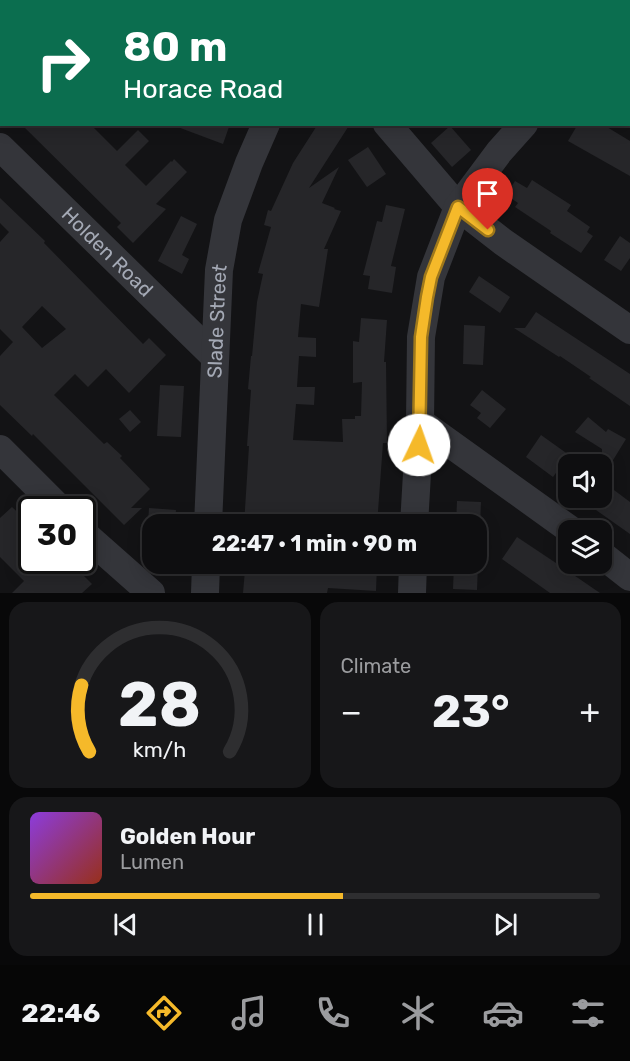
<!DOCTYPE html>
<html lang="en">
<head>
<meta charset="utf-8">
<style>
	:root { --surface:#0e0e10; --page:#171719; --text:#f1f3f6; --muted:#9b9c9f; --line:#2e2e30; --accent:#f5b92a }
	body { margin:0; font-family:Rubik,sans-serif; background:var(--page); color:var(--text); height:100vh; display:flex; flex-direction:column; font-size:22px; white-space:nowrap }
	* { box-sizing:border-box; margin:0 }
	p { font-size:20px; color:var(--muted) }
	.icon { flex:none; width:33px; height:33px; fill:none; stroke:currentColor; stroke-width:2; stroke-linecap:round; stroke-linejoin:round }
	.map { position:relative; height:593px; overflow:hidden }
	.drawer { display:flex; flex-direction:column; gap:9px; padding:9px; background:#080809; flex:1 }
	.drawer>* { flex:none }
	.top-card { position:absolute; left:0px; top:0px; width:630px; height:126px; box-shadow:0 3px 15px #0003,0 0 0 2px var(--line); background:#0b6e4f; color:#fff; overflow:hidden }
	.buttons { position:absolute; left:558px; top:454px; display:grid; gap:12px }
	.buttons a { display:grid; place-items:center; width:54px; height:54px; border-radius:12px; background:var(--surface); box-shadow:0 3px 15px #0003,0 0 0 2px var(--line); font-size:30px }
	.speed { position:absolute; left:18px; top:496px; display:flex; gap:12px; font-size:30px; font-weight:700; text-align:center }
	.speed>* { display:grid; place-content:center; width:78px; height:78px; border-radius:50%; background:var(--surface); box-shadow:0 3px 15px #0003,0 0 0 2px var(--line); line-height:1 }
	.speed .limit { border:3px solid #111; border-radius:9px; background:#fff; color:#111 }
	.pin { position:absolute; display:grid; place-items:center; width:51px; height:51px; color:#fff; margin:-62px -26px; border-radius:50% 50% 50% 0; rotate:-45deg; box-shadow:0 0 6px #0007 }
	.pin .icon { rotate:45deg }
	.me { position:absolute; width:66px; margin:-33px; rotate:3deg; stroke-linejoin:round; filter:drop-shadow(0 0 4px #0008) }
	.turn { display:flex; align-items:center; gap:21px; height:126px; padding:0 24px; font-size:27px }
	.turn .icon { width:78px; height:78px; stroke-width:2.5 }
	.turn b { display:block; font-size:42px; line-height:51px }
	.big { font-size:45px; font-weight:700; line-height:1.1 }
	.drawer .tile { flex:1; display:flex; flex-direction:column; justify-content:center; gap:9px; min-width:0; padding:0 21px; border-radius:18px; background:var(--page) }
	.drawer .dial { align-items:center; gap:0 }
	.dial svg { height:156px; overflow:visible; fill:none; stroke:var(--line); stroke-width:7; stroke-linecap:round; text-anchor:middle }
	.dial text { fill:var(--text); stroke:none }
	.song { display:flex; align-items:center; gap:18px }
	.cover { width:72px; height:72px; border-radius:9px; background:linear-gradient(135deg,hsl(270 70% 55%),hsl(10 70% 35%)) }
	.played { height:6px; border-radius:3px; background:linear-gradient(90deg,var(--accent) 55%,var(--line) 55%) }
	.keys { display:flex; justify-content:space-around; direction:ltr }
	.heat { display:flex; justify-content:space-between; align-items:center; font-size:33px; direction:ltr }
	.drawer .tiles { flex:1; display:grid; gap:9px; grid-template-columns:1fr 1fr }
	.tile:last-child { grid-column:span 2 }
	.trip { position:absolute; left:142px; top:514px; width:345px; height:60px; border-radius:18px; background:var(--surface); box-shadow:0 3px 15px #0003,0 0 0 2px var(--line); font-weight:700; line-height:60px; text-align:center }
	.dock { display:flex; height:96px; justify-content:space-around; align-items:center; background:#060606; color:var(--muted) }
	.dock .icon { width:42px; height:42px }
	.dock .selected { color:var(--accent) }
	.dock b { font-size:27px; color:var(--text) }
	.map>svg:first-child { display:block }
</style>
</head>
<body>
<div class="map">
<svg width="630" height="593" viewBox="0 0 630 593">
	<rect width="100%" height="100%" fill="#131315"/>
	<g fill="#262629" fill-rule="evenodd">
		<polygon points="21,124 90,124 117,151 138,130 149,141 125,165 146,186 171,161 172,162 174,159 187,172 156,204 166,209 133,243 117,227 121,223"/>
		<polygon points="175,124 230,124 223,144 175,126"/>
		<polygon points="318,124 350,124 309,188 339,167 322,203 335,208 334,209 341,211 324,249 328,249 319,307 301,304 298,337 316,338 316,357 299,356 297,387 315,387 314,405 296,404 293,440 343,442 342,419 355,419 355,416 361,416 362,382 353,383 353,341 359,342 361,318 387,320 384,362 386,362 387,443 383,443 377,525 244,525 249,446 247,446 251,390 248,389 251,356 252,356 257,302 263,274 258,273 271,227 264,225 268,210 271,211 293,163"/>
		<polygon points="578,124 602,124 630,141 630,176 568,141"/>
		<polygon points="450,126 471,150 452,167 431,143"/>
		<polygon points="368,147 386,174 367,187 348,160"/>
		<polygon points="532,180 571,205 567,211 590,227 587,232 593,236 581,253 550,233 551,231 515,207 518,203 506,195 515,181 527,188"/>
		<path d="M0 198 45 241 44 243 143 344 149 338 166 355 129 393 106 369 88 387 75 374 54 395 104 444 107 442 122 456 120 458 150 489 131 508H142L124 525 33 434 32 436 0 405V356L13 342 0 329V242L9 232 0 223ZM42 306 66 329 42 348 22 327Z"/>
		<polygon points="386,205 405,209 391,266 396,267 392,293 368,289 370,276 363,275 377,221 382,222"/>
		<polygon points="181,216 197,224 182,255 189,259 182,274 158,261"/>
		<polygon points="620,236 630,243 630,258 621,271 604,260"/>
		<polygon points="479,276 510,297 500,313 469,292"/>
		<polygon points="536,312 630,374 630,406 589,378 591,377 560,356 559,357 514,328 525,328"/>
		<polygon points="464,325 485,326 483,365 463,364"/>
		<polygon points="160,385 184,386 181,437 157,436"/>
		<polygon points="482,390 506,409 490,428 477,418 481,413 470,405"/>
		<polygon points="130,410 141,422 130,432 119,419"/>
		<polygon points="588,417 606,432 608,429 626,439 602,478 602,449 575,432"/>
		<polygon points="541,435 569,455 553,477 526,457"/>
		<polygon points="602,481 630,502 630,534 579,498 602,498"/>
		<polygon points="457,501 481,502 480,525 456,525"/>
		<polygon points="12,507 32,526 32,561 69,561 92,584 82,593 12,593 24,581 0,557 0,518"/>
		<polygon points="149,508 176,510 175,525 148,525"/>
		<polygon points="517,537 562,567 600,593 550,593 502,559"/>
		<polygon points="293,564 377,565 376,591 328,588 327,593 243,593 245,570 293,573"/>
		<polygon points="454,564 478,564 477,590 453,589"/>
	</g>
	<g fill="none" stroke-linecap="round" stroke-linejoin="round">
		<g stroke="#34353a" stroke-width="28">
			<polyline points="231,0 233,2"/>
			<polyline points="363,2 364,0"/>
			<polyline points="628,10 630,8"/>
			<polyline points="628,96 630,97"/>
			<polyline points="387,124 458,207 503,242 630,330"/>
			<path id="s1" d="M0 147 215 357"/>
			<polyline points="420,422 572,531"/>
			<polyline points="0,449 61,510"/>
			<path id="s2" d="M208 525 219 270 228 220 249 163 266 124"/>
			<polyline points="414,525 420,422 421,337 431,277 458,207 499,152 524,124"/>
			<polyline points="82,532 151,593"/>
			<polyline points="602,555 630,577"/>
			<polyline points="205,593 206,564"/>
			<polyline points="412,593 413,564"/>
		</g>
	</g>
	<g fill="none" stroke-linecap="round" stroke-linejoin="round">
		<defs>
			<polyline id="route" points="419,445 421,337 427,297 431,277 458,207 488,230"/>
		</defs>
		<use href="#route" stroke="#9f781b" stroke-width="15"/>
		<use href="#route" stroke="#f5b92a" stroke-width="10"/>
	</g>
	<g text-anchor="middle" stroke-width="6" stroke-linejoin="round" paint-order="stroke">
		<g font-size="20" fill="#a4a9b5" stroke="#0e0e10">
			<text dy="7" stroke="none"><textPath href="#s1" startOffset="150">Holden Road</textPath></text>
			<text dy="7" stroke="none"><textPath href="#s2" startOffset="204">Slade Street</textPath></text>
		</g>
	</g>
</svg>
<div class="buttons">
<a><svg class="icon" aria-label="sound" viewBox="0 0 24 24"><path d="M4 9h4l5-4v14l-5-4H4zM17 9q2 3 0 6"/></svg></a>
<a><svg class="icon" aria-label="layers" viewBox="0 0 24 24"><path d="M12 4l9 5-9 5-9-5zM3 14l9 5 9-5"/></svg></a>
</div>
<div class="speed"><div class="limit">30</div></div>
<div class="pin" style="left:488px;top:230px;background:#d93025"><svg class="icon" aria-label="arrive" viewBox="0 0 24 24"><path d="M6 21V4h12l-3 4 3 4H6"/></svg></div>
<svg class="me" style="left:419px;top:445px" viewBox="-20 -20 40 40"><circle r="19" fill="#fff"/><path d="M0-13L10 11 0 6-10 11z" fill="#f5b92a"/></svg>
<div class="trip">22:47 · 1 min · 90 m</div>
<div class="top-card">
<div class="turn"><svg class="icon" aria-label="right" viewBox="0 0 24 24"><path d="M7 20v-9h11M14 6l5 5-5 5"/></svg><div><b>80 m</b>Horace Road</div></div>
</div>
</div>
<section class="drawer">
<div class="tiles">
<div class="tile dial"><svg viewBox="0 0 100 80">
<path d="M14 69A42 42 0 1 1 86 69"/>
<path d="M14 69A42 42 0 0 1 10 35" stroke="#f5b92a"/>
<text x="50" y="56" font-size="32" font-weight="700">28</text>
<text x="50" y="72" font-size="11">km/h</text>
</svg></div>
<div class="tile"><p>Climate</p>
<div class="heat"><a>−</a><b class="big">23°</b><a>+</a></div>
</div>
<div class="tile">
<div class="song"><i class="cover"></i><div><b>Golden Hour</b><p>Lumen</p></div></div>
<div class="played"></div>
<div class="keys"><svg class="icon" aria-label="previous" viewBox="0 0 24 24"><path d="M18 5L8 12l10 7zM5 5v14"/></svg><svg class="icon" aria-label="pause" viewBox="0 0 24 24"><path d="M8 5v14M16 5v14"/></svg><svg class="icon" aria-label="next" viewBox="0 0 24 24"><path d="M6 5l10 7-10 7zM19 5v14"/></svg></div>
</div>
</div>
</section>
<nav class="dock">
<b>22:46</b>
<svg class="icon selected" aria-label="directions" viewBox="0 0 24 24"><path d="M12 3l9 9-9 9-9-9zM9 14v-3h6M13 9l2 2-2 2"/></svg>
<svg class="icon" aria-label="music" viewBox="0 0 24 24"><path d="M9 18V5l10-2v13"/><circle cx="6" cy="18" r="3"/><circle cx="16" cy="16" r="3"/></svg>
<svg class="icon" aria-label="phone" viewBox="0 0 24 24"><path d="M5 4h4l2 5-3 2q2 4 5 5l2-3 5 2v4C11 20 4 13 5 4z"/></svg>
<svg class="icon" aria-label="climate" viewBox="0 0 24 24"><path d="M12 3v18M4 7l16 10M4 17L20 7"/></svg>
<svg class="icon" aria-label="car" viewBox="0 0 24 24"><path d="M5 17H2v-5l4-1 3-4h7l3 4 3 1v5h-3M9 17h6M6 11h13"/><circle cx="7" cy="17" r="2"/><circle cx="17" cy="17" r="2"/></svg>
<svg class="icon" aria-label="filters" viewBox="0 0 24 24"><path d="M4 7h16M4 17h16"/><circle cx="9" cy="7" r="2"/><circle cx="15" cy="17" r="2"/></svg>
</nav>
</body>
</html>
